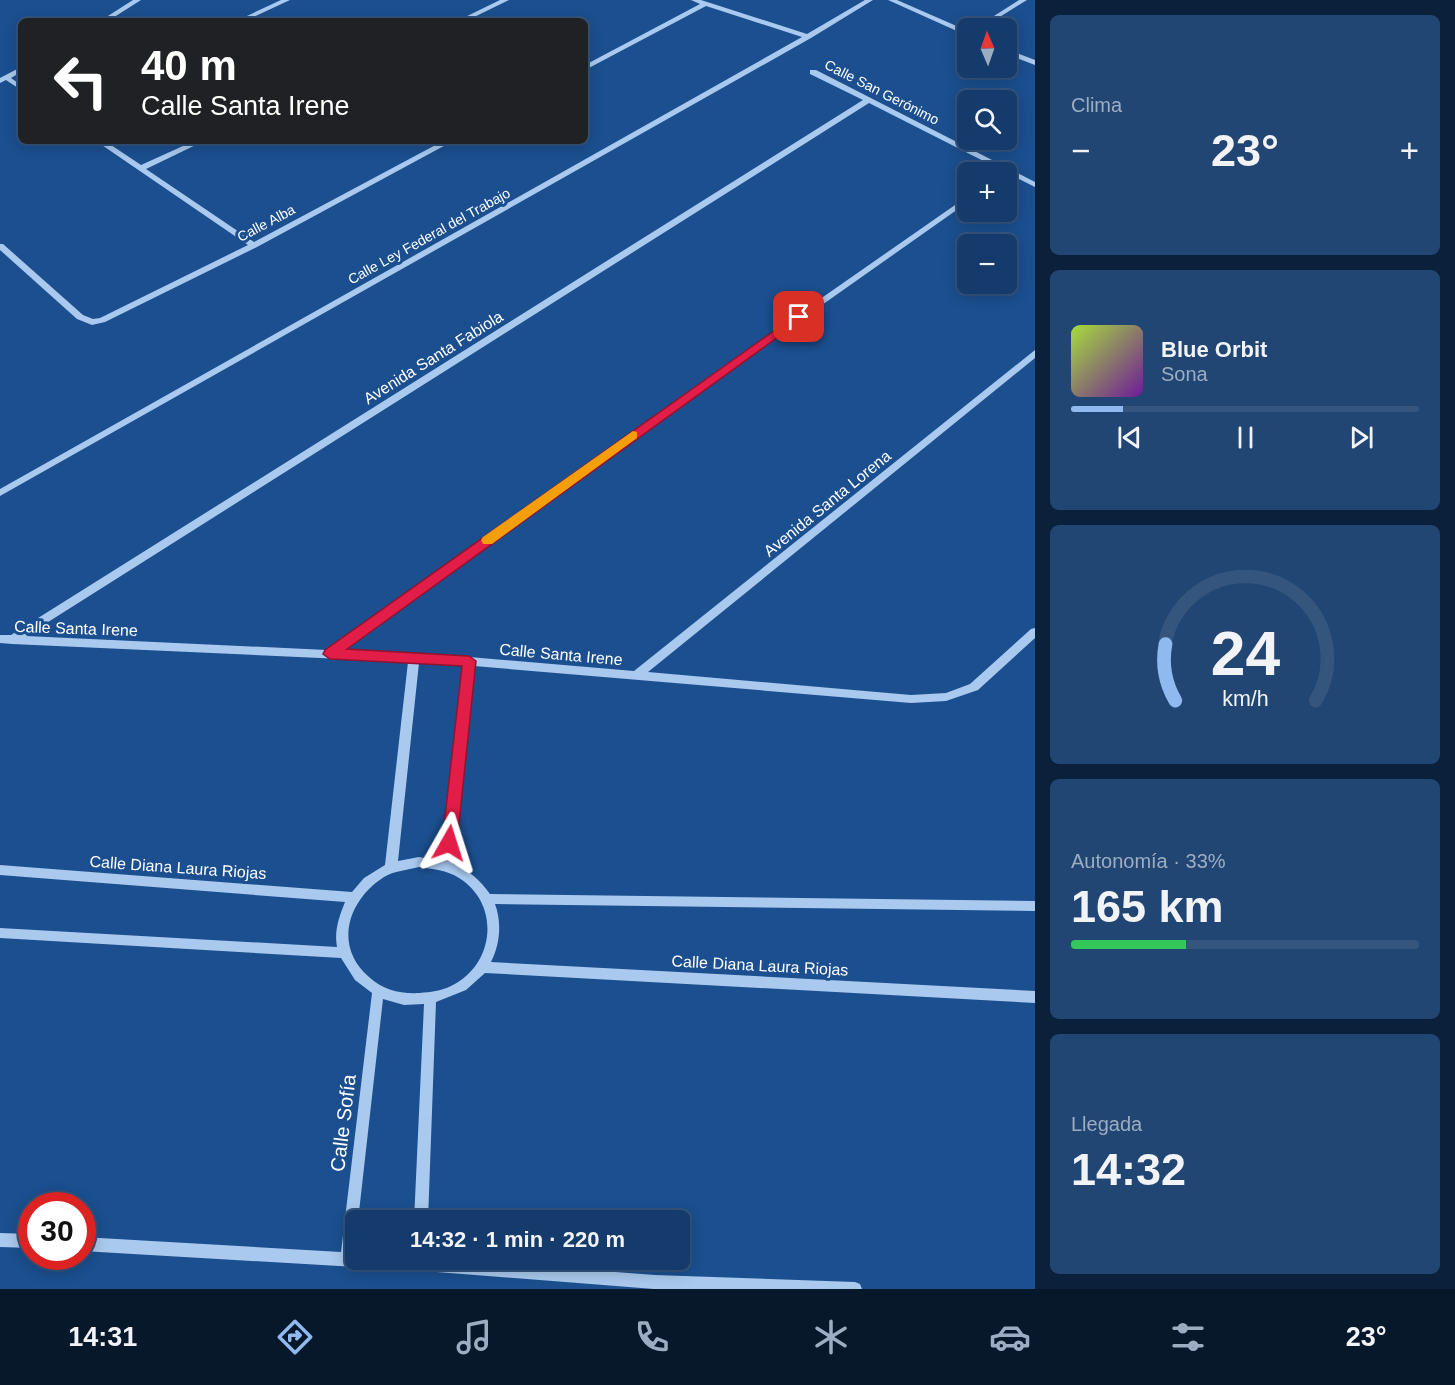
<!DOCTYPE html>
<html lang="es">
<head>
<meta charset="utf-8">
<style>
	:root { --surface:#143b6b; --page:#214673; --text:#f1f3f6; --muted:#9dadc1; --line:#33557e; --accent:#90b9f0 }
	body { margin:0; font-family:Arial,sans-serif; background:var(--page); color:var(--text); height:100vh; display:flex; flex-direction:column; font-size:22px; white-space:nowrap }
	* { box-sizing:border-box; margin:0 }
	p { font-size:20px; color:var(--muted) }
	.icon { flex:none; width:33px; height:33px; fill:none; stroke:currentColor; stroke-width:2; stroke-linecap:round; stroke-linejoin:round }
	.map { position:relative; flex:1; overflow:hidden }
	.panel { display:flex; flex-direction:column; gap:15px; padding:15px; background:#0b203b; width:420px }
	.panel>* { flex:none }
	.top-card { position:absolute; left:18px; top:18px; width:570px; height:126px; border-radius:9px; box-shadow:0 3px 15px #0003,0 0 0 2px var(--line); background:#202124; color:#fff; overflow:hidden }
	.needle { width:39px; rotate:358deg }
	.fabs { position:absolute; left:957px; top:18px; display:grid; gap:12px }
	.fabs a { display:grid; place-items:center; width:60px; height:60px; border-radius:9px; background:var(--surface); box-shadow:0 3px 15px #0003,0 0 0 2px var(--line); font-size:30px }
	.speed { position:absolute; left:18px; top:1192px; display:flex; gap:12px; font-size:30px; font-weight:700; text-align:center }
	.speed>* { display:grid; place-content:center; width:78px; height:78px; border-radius:50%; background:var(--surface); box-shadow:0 3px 15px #0003,0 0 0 2px var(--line); line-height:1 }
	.speed .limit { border:9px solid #d22; background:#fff; color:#111 }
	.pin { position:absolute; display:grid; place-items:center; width:51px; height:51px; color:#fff; margin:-26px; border-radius:12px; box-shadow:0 3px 9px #0006 }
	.me { position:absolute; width:66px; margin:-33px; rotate:6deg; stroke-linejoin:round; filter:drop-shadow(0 0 4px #0008) }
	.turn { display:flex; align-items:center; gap:21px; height:126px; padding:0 24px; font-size:27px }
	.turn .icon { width:78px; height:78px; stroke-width:2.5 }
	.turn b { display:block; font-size:42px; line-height:51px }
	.big { font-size:45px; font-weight:700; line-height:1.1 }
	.panel .tile { flex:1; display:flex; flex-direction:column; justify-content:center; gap:9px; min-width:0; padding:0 21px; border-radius:9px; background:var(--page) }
	.panel .dial { align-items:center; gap:0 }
	.dial svg { height:156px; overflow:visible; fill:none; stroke:var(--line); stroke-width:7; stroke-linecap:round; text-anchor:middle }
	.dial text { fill:var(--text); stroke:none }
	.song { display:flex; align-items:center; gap:18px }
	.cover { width:72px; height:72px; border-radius:9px; background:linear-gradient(135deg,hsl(80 70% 55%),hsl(280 70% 35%)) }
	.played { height:6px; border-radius:3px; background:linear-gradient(90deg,var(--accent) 15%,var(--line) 15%) }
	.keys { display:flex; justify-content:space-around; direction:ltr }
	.heat { display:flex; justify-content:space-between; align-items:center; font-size:33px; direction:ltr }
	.charge { height:9px; border-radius:4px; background:linear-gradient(90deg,#34c759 33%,var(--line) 0) }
	.trip { position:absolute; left:345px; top:1210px; width:345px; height:60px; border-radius:9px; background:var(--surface); box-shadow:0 3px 15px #0003,0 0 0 2px var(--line); font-weight:700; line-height:60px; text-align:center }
	.menu { display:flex; height:96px; justify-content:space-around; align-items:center; background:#08182b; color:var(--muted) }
	.menu .icon { width:42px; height:42px }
	.menu .selected { color:var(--accent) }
	.menu b { font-size:27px; color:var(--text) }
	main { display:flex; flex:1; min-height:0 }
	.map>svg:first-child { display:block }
</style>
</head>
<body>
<main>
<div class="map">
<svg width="1035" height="1289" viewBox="0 0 1035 1289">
	<rect width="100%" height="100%" fill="#1b4f8f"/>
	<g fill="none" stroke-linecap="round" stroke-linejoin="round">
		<g fill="#a9c9ee" fill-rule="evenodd">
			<polygon points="133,0 141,0 108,21 100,21"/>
			<polygon points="281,0 290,0 245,21 236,21"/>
			<polygon points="500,0 509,0 466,21 457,21"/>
			<polygon points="691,0 701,0 807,34 865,0 873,0 811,38 0,496 0,489 802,37 706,6 585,70 585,65 700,4"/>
			<polygon points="888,0 897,0 968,31 968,36"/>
			<polygon points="1019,0 1027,0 982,28 975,28"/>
			<polygon points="1006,49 1035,60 1035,65 1006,54"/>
			<polygon points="21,67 21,72 11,78 21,85 21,90 6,80 0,83 0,78"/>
			<path d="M810 70H816L1035 182V187L869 103 26 636 327 650 721 368 968 196V202L727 372 342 651 469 657 634 671 1035 350V358L648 672 911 695 946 693 970 684 1031 629 1035 628V638L978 690 946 701 911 703 474 666 453 864C469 870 480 880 490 894L1035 901V911L495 904C502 923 500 944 491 962L1035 991V1003L485 973 466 990 436 1002 428 1221H414L424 1004 404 1005 383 999 358 1221H356V1260H457L655 1275 855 1282 860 1284 862 1289H654L360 1266 356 1267 82 1251V1237L341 1252 372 993 355 980 341 958 0 938V928L337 947C334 931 339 917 345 902L0 875V865L352 892 364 878 385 865 408 662 12 644 0 643V635H11L863 100 810 74ZM419 663 463 665 442 861 419 857 398 861ZM419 867C432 869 447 870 459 878 501 904 495 965 451 986 441 991 430 992 420 993 400 994 383 990 369 977 333 946 348 900 384 877 394 871 407 870 419 867Z"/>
			<polygon points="96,141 105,141 141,165 194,141 204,141 146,169 254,242 443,141 453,141 257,247 105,322 92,325 77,319 0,250 0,244 3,244 83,315 93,319 100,318 248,245"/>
			<polygon points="0,1233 32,1234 32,1248 0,1247"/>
		</g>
	</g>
	<polygon fill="#e11d48" stroke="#92132f" stroke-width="1.5" points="799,313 804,317 803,319 347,649 469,656 476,661 457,843 455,848 449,850 444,848 442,843 462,666 330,659 323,654 325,650"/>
	<polygon fill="#f59e0b" points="633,431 637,432 637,438 492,544 483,544 481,540 483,537"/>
	<g text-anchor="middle" stroke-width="6" stroke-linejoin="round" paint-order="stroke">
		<g font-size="14" fill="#fff" stroke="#1b4f8f">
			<text transform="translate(882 92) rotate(27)" y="5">Calle San Gerónimo</text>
			<text transform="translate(266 223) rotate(-28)" y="5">Calle Alba</text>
			<text transform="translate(429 236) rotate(-29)" y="5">Calle Ley Federal del Trabajo</text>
		</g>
		<g font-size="16" fill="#fff" stroke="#1b4f8f">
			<text transform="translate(433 357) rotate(-32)" y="6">Avenida Santa Fabiola</text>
			<text transform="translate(827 503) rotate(-39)" y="6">Avenida Santa Lorena</text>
			<text transform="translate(76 628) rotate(2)" y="6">Calle Santa Irene</text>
			<text transform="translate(561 654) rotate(5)" y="6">Calle Santa Irene</text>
			<text transform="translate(178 867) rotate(4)" y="6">Calle Diana Laura Riojas</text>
			<text transform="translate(760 965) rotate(3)" y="6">Calle Diana Laura Riojas</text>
		</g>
		<g font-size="20" fill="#fff" stroke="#1b4f8f">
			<text transform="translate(343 1123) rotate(-83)" y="7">Calle Sofía</text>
		</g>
	</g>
</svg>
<div class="fabs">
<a><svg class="needle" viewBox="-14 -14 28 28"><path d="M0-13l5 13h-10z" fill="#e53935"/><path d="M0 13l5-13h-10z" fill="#9dadc1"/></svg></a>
<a><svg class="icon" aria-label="search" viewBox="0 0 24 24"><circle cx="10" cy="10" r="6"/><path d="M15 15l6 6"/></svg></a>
<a>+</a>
<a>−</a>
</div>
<div class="speed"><div class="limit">30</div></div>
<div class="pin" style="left:799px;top:317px;background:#d93025"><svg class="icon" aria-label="arrive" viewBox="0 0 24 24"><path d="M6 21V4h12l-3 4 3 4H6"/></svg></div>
<svg class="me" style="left:449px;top:843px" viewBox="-20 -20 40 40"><path d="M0-17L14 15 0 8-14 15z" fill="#e11d48" stroke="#fff" stroke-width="4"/></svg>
<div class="trip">14:32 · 1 min · 220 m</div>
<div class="top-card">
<div class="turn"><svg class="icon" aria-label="left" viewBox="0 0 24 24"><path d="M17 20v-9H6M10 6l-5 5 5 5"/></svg><div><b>40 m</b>Calle Santa Irene</div></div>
</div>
</div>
<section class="panel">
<div class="tile"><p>Clima</p>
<div class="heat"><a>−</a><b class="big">23°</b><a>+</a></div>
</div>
<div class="tile">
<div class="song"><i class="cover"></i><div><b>Blue Orbit</b><p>Sona</p></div></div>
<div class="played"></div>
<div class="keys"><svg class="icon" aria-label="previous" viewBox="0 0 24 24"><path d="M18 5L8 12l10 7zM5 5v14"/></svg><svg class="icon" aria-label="pause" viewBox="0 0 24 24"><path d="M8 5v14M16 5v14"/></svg><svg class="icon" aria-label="next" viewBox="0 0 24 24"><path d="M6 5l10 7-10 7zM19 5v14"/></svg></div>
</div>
<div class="tile dial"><svg viewBox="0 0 100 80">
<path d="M14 69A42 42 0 1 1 86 69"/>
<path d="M14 69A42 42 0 0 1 9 40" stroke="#90b9f0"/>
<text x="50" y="56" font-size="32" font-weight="700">24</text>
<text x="50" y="72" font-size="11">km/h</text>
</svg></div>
<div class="tile"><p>Autonomía · 33%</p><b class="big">165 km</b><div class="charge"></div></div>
<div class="tile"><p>Llegada</p><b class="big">14:32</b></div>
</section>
</main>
<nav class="menu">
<b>14:31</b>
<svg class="icon selected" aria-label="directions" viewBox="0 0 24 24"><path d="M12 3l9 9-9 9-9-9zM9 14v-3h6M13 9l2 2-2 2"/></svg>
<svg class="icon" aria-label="music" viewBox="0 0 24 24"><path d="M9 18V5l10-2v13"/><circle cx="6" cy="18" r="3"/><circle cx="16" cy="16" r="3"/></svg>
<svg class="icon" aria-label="phone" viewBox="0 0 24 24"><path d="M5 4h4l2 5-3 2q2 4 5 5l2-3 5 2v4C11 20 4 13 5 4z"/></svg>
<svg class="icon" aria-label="climate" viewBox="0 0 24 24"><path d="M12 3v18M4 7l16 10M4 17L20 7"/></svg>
<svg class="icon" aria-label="car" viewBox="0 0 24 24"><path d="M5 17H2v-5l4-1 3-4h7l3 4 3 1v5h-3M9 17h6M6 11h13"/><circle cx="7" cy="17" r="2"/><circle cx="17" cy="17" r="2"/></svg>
<svg class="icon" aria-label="filters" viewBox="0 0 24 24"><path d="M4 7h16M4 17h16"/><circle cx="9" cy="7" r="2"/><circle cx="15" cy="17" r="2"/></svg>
<b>23°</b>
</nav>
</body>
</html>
